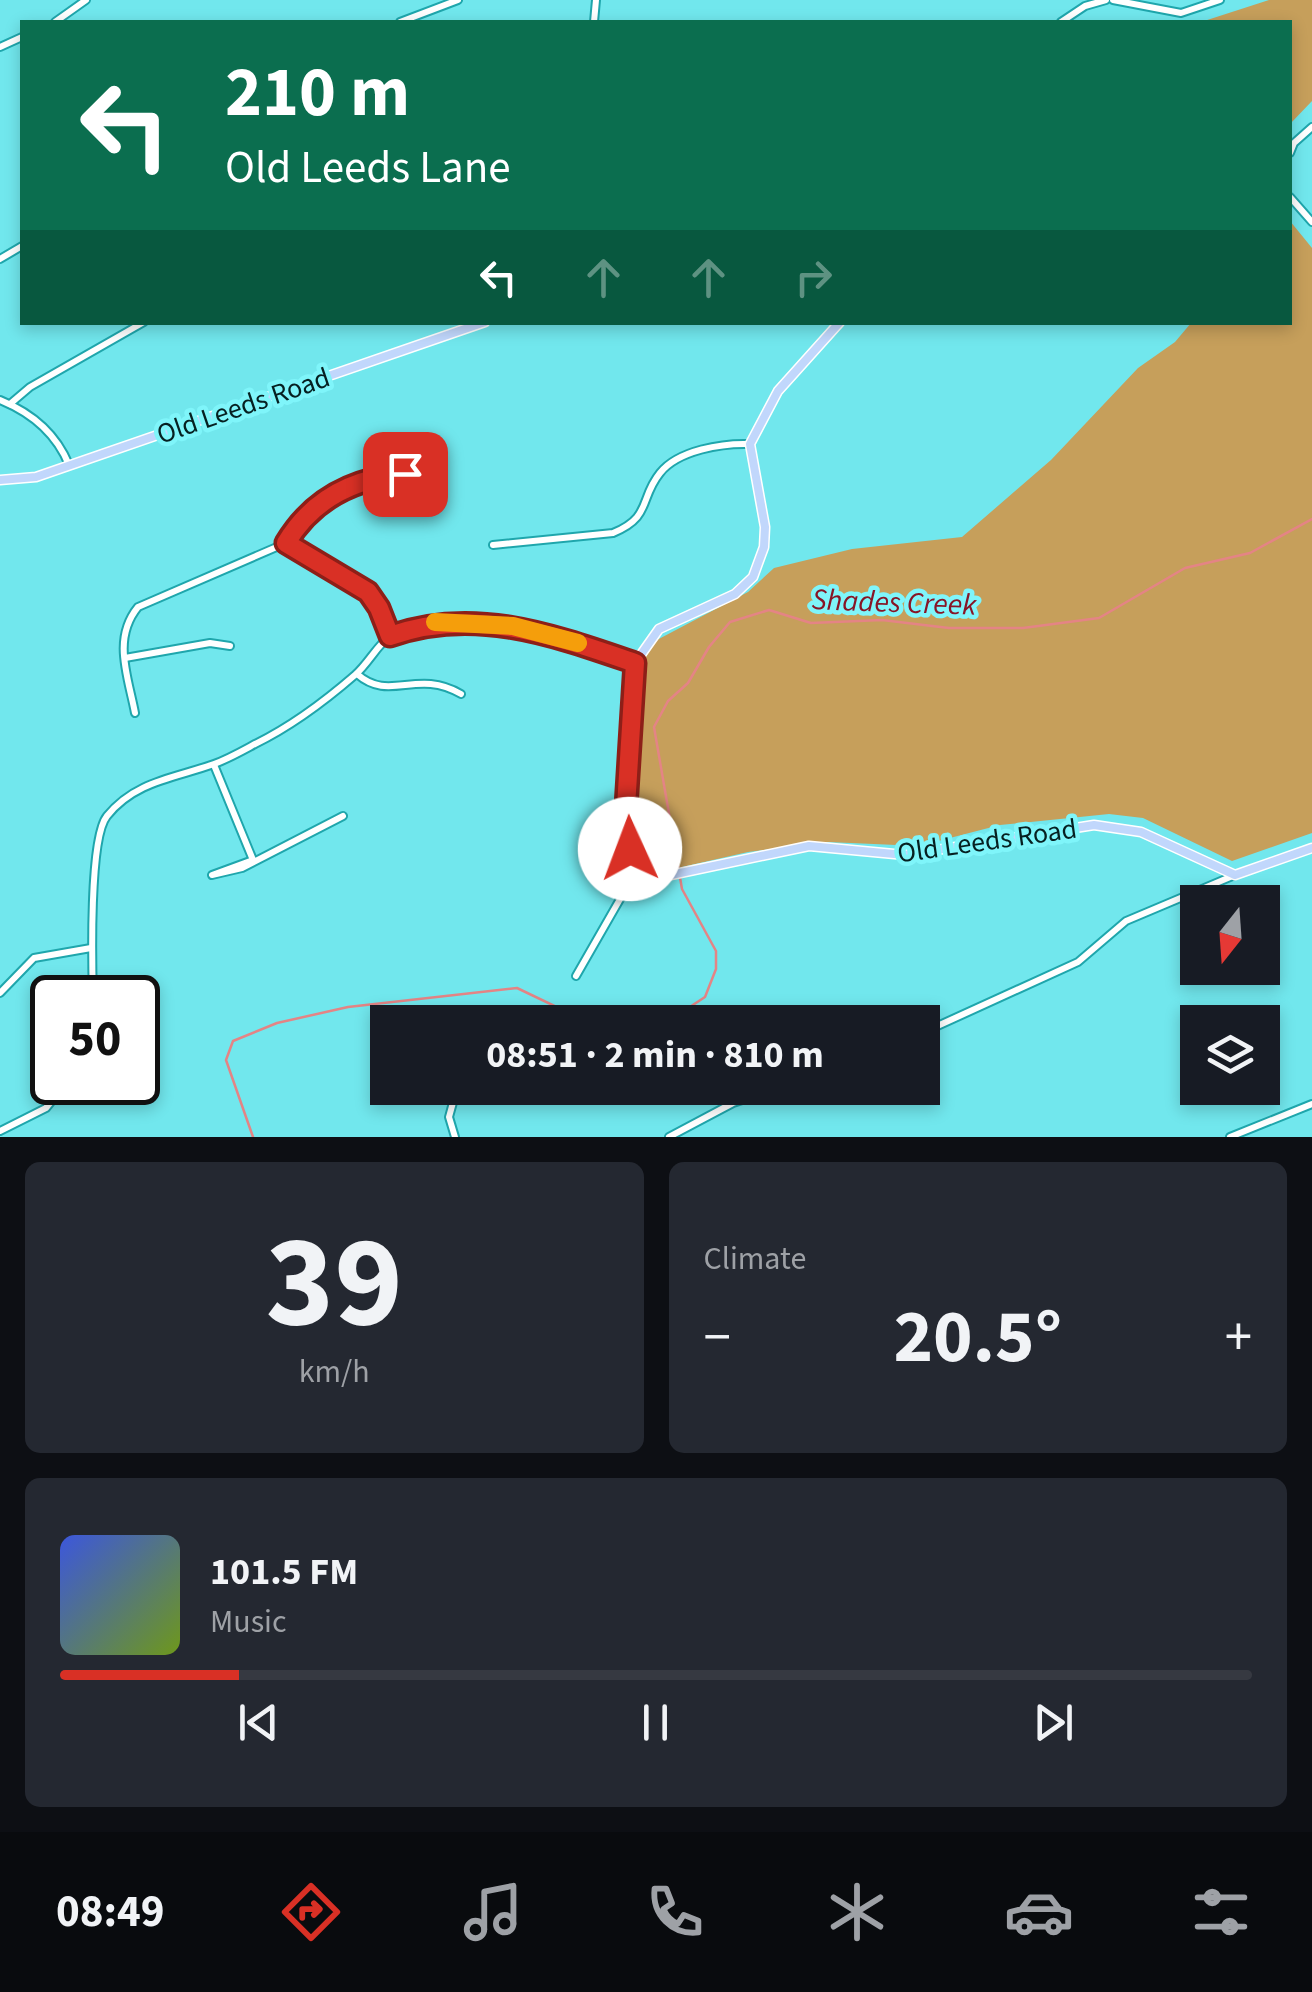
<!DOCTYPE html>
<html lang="en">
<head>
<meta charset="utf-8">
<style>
	:root { --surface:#171b24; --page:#242831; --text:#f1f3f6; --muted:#9ea1a6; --line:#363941; --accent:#d93025 }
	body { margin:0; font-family:"Source Sans 3",sans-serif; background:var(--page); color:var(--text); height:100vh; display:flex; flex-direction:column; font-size:38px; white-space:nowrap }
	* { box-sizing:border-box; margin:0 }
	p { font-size:32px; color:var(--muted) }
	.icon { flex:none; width:55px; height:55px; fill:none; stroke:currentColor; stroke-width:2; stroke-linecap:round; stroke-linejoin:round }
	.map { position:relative; height:1137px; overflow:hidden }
	.panel { display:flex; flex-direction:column; gap:25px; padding:25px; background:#0d0f14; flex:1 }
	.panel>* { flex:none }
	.guide { position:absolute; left:20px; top:20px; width:1272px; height:305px; border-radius:0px; box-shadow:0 5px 15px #0003; background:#0b6e4f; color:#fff; overflow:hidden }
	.needle { width:65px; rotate:197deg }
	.buttons { position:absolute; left:1180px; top:885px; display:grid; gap:20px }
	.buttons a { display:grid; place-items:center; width:100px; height:100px; border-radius:0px; background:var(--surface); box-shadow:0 5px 15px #0003; font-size:50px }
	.speed { position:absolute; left:30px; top:975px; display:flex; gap:20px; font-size:50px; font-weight:700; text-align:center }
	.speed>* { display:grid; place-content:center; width:130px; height:130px; border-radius:50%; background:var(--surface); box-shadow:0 5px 15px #0003; line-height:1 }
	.speed .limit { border:5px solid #111; border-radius:15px; background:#fff; color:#111 }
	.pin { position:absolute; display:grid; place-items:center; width:85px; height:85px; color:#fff; margin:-42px; border-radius:20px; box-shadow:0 5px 15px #0006 }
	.me { position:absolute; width:110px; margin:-55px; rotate:358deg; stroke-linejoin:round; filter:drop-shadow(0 0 8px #0008) }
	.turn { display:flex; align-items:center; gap:35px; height:210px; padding:0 40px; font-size:45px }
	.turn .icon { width:130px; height:130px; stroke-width:2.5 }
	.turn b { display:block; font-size:70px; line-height:85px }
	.lanes { display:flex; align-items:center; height:95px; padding:0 40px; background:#0003; justify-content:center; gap:50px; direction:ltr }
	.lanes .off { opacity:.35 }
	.big { font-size:75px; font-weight:700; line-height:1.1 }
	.panel .widget { flex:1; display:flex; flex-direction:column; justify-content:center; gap:15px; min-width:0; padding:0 35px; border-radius:15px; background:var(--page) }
	.panel .dial { align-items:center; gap:0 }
	.dial b { font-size:130px; line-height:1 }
	.song { display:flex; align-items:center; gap:30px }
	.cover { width:120px; height:120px; border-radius:15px; background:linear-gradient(135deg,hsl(230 70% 55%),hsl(80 70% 35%)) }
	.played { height:10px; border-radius:5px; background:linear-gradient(90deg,var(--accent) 15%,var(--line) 15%) }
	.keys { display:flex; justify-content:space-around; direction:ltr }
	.heat { display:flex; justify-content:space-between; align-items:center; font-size:55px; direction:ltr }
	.panel .tiles { flex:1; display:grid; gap:25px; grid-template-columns:1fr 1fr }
	.widget:last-child { grid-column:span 2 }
	.trip { position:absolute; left:370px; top:1005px; width:570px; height:100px; border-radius:0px; background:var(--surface); box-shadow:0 5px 15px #0003; font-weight:700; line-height:100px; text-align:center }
	.tabs { display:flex; height:160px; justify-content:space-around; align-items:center; background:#090b0e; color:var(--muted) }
	.tabs .icon { width:70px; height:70px }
	.tabs .on { color:var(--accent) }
	.tabs b { font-size:45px; color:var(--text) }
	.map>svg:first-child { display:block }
</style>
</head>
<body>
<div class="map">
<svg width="1312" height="1137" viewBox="0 0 1312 1137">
	<rect width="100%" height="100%" fill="#71e7ed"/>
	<g fill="#c69f5b">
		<polygon points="1269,0 1312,0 1312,101 1290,124 1290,22 1201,22"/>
		<polygon points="1290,221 1312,248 1312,833 1232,861 1143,818 1109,814 1000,825 919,846 828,842 748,852 669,870 653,866 640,854 631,821 638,670 655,641 748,592 774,568 852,549 962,537 1051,460 1138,368 1175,342 1191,323 1290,322"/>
	</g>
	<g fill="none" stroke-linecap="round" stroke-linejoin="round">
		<g stroke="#e48485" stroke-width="2.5">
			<polyline points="667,1022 705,997 716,969 716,951 682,889 654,727 668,701 688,683 709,647 730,622 769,610 811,623 882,620 949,628 1023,628 1099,618 1185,568 1250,553 1312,519"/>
			<polyline points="253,1137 226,1060 233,1041 277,1023 348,1007 517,988 588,1022"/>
		</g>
		<defs>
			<g id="minor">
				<polyline points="1113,0 1181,13 1220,0"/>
				<polyline points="55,22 86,0"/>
				<polyline points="400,22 458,0"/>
				<polyline points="594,22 596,0"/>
				<polyline points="1061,22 1085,6 1106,0"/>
				<polyline points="0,47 22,37"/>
				<polyline points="1290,153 1294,143 1312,127"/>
				<polyline points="1290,197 1312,222"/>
				<polyline points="0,259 22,246"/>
				<path d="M0 400C32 413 56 433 69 465"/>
				<polyline points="10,404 30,387 144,322"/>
				<polyline points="286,543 367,593 379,608 389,636"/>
				<path d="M493 545 613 533C652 517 639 499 660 473 678 450 723 443 750 444"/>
				<polyline points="125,658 210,643 230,646"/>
				<path d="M357 674C390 703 416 668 461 694"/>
				<path d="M135 713C128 676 112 639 138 607L286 543 343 486 367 477 405 474"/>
				<polyline points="214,765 253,860 212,875 242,868 343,816"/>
				<polyline points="576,976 639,866"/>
				<polyline points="0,993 34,958 91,948"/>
				<path d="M93 998C92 965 89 838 107 816 135 781 175 778 214 764 228 759 242 751 255 744 292 726 325 701 355 675 368 664 378 644 391 635 452 594 573 642 635 663"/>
				<polyline points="497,1022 498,1022"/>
				<polyline points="922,1033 1078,962 1126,921 1235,875"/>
				<polyline points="0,1131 46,1108 67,1082"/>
				<polyline points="455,1137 449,1117 457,1088"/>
				<polyline points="669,1137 733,1103 779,1088"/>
				<polyline points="1230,1137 1312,1104"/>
			</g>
			<g id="major">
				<polyline points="840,322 778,391 750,444 765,527 764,547 753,577 735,594 659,629 635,663 625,823 639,866 666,876 809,846 905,855 1094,825 1141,832 1235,875 1312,848"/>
				<polyline points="0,480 36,477 485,322"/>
			</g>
		</defs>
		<use href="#minor" stroke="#1fa6ac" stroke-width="10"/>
		<use href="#major" stroke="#fff" stroke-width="11"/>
		<use href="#minor" stroke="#fff" stroke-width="6"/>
		<use href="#major" stroke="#c1d7fc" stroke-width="8"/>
	</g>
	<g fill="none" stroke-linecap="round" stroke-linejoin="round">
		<defs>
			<path id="route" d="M405 474C355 478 313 498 286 543L368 592 379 608 390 636C474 606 553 635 635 663L625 823 630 849"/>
		</defs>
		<use href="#route" stroke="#8d1f18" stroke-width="25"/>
		<use href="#route" stroke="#d93025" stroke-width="18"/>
		<polyline stroke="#f59e0b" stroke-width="18" points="435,622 513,626 578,643"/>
	</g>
	<g text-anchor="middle" stroke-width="9" stroke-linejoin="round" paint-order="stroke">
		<g font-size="28" fill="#062021" stroke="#7ff5fa">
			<text transform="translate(243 405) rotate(-19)" y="10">Old Leeds Road</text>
			<text transform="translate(987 840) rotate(-8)" y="10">Old Leeds Road</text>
		</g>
		<g font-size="30" font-style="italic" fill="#871526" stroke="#7ff5fa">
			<text transform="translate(894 602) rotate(2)" y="10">Shades Creek</text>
		</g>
	</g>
</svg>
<div class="buttons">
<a><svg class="needle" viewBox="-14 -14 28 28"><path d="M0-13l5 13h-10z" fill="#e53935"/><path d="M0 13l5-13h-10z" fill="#9ea1a6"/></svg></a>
<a><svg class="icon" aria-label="layers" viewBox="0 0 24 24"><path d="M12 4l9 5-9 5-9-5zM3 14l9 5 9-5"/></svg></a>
</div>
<div class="speed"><div class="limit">50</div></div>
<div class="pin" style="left:405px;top:474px;background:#d93025"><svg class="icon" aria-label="arrive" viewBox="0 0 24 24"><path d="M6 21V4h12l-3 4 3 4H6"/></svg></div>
<svg class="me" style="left:630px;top:849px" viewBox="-20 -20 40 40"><circle r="19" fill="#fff"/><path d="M0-13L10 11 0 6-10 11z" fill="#d93025"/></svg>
<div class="trip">08:51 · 2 min · 810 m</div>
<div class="guide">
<div class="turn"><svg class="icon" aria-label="left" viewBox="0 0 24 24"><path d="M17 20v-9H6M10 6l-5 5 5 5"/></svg><div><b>210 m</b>Old Leeds Lane</div></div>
<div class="lanes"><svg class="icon" aria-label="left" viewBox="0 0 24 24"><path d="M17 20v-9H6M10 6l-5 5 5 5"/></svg><svg class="icon off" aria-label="ahead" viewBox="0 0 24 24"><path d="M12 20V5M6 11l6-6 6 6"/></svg><svg class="icon off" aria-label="ahead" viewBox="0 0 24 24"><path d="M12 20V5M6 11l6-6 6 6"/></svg><svg class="icon off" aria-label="right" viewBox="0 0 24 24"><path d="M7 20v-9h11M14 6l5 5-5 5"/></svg></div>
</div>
</div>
<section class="panel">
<div class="tiles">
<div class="widget dial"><b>39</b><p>km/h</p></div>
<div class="widget"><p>Climate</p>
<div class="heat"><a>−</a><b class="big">20.5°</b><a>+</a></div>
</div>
<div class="widget">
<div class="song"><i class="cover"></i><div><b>101.5 FM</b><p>Music</p></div></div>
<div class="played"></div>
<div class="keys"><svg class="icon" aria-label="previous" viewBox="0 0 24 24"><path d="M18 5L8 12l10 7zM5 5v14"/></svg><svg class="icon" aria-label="pause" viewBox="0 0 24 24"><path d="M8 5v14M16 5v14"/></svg><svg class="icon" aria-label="next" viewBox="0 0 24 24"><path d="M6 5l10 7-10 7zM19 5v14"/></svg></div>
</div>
</div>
</section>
<nav class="tabs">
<b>08:49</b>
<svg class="icon on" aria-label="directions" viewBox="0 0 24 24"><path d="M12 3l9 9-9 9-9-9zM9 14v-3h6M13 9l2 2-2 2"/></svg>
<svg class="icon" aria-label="music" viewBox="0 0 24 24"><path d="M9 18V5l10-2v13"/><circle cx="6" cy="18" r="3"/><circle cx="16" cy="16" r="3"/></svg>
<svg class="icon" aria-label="phone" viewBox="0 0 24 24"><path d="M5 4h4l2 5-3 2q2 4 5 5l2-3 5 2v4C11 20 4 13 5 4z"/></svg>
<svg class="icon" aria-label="climate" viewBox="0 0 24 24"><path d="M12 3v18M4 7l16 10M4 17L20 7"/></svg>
<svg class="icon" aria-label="car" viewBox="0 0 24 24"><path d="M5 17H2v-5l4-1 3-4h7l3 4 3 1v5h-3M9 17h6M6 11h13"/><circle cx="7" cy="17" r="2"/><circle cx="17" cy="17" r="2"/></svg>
<svg class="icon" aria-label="filters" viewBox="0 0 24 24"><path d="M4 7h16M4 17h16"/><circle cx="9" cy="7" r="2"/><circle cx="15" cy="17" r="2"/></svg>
</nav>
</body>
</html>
